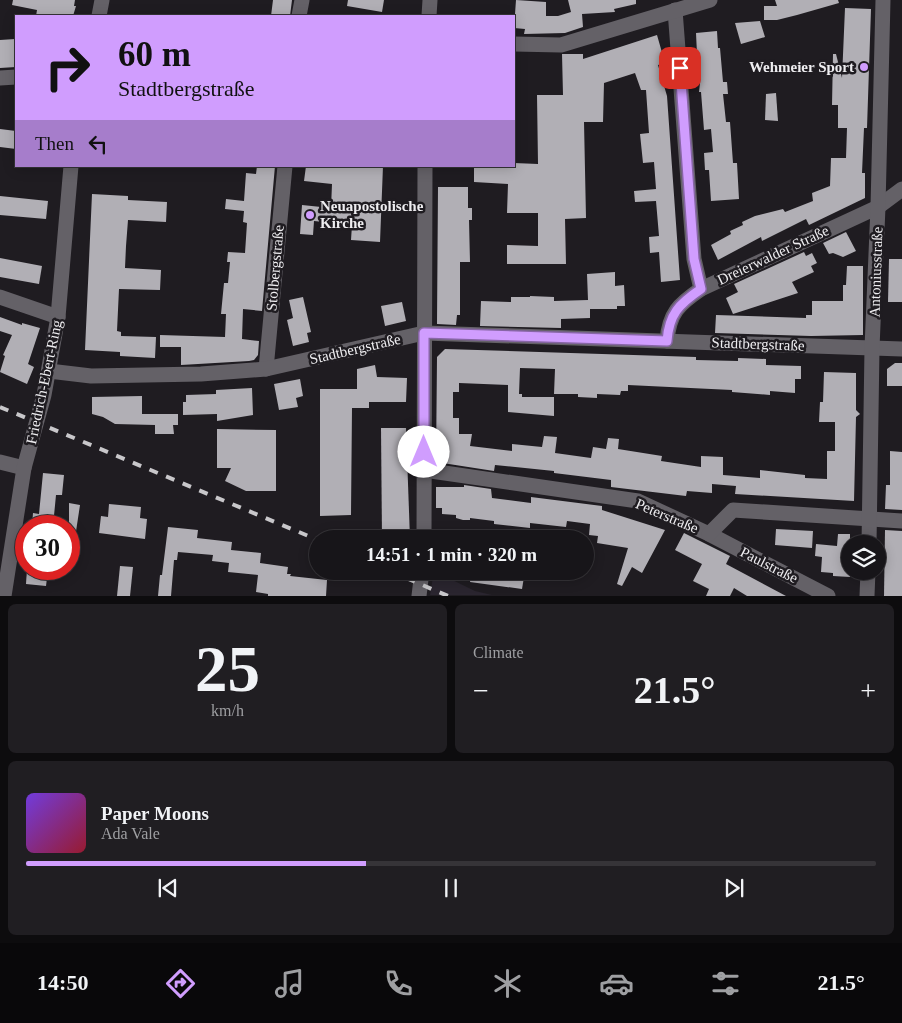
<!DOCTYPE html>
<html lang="en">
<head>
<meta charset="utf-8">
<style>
	:root { --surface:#171519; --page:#201e22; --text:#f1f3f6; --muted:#9e9fa2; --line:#363438; --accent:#d09dfe }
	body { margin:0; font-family:Georgia,serif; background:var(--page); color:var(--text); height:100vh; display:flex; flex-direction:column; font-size:19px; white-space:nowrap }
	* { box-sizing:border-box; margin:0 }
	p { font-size:16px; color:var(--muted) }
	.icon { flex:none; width:28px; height:28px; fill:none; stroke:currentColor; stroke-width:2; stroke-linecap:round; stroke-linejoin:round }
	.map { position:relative; height:596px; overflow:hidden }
	.details { display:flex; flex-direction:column; gap:8px; padding:8px; background:#0d0c0e; flex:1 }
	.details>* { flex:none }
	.guide { position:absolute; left:15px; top:15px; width:500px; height:152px; border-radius:0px; box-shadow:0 2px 12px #0003,0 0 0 1px var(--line); background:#d09dfe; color:#111; overflow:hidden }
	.buttons { position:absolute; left:841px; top:535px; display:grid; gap:10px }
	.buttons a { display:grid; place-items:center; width:45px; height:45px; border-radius:50%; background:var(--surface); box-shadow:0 2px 12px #0003,0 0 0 1px var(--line); font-size:25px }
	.speed { position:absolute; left:15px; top:515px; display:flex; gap:10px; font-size:25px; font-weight:700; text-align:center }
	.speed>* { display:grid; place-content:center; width:65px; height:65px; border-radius:50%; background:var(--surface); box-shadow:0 2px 12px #0003,0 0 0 1px var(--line); line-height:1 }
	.speed .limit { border:8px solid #d22; background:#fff; color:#111 }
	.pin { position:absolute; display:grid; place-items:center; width:42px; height:42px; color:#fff; margin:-21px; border-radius:10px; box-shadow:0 2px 8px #0006 }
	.me { position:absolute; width:55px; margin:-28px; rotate:0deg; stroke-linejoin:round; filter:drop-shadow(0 0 4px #0008) }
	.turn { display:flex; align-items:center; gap:18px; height:105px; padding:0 20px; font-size:22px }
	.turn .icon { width:65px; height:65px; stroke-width:2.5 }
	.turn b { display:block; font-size:35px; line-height:42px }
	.then { display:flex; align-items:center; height:48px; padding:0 20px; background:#0003; gap:10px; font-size:19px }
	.big { font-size:38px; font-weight:600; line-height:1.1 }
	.details .tile { flex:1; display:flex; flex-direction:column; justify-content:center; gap:8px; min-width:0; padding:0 18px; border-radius:8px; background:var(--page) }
	.details .dial { align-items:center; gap:0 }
	.dial b { font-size:65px; line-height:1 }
	.song { display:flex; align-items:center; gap:15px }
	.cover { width:60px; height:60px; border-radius:8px; background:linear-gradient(135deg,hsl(260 70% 55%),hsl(350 70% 35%)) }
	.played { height:5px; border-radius:2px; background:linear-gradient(90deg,var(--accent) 40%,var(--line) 40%) }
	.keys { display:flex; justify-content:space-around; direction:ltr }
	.heat { display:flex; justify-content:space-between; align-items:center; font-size:28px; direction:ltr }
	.details .tiles { flex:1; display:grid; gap:8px; grid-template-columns:1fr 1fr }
	.tile:last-child { grid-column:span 2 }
	.trip { position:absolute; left:309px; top:530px; width:285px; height:50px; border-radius:25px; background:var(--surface); box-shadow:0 2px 12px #0003,0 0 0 1px var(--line); font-weight:600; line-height:50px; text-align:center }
	.tab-bar { display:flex; height:80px; justify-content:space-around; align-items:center; background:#09080a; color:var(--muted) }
	.tab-bar .icon { width:35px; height:35px }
	.tab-bar .on { color:var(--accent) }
	.tab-bar b { font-size:22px; color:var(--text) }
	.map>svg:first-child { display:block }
</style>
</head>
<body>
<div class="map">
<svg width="902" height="596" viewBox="0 0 902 596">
	<rect width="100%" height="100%" fill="#1f1c21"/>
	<polygon fill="#2a252f" points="434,571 475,591 492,595 430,595"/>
	<g fill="#b1afb5">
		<polygon points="13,0 75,0 74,6 76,6 73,16 36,16 37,10 12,5"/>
		<polygon points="273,0 292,0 290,16 271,16"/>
		<polygon points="348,0 384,0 382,12 347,6"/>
		<polygon points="516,0 546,2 546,16 558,16 571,12 568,0 636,0 636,4 614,9 615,12 582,14 583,27 565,33 524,34 525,29 514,28"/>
		<polygon points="775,0 838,0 839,3 797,15 777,20 764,20 764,6 777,6"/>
		<polygon points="845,8 871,9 867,128 864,128 862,173 865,173 865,198 809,225 806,219 762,241 761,237 718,260 711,245 731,234 730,231 743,225 742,222 755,216 783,209 785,212 813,201 812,193 830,186 831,158 846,158 847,128 838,128 838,105 832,105 833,54 836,54 842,78"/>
		<polygon points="760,21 765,37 741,44 735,23"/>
		<polygon points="717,31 718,48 720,48 723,82 727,82 728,94 723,94 726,122 730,122 733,163 737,163 739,199 711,201 709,170 705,170 704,153 713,152 711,129 704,130 701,92 699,92 701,74 699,54 697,54 696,33"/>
		<polygon points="657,35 665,63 658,65 667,96 680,280 661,282 659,252 650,253 649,237 659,236 656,201 635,202 634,191 656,189 654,162 643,163 640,134 649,133 646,90 641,90 635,73 604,83 603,122 584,122 586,218 565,219 566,264 507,264 507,245 538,246 538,213 507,213 508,184 474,182 474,166 514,166 514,163 538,164 537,95 563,95 562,54 583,54 583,59"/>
		<polygon points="15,39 16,67 0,68 0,40"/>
		<polygon points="776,93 778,121 765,120 766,94"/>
		<polygon points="0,129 16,131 16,149 0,147"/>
		<polygon points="257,166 275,166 262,311 243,309 242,339 259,341 258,355 254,360 249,361 181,365 181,347 160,347 160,335 225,337 226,314 221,314 224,283 228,283 230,262 227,262 228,252 245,253 247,223 243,222 244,211 225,209 226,199 244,201 246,173 256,174"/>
		<polygon points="306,166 383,166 380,242 351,240 352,225 314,221 313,235 300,234 302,205 331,208 332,184 304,181"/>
		<polygon points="438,187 468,187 468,208 472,208 472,220 469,220 470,262 460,262 460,315 457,315 456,325 437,324"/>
		<polygon points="92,194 128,196 128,200 167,202 166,222 128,220 126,246 125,268 161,270 160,290 119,289 117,331 121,332 121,336 156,337 155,358 120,356 120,352 85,350"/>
		<polygon points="0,196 48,201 46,219 0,215"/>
		<polygon points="846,232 856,251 843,257 833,253 829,254 823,243"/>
		<polygon points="804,252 806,256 812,253 817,263 811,266 814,272 792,282 798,293 733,314 726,298 738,292 734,284"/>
		<polygon points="0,258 42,266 39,284 0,277"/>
		<polygon points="889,259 902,259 902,302 888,302"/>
		<polygon points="847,266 863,266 863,335 811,336 715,333 716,315 806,318 806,315 812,315 812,301 843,301 843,285 846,285"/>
		<polygon points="615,272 615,286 624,285 625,306 617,306 617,309 590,309 590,318 561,319 561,328 480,326 481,301 511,302 511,297 530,297 530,296 554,297 554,301 588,300 587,274"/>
		<polygon points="303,297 311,332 307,333 309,342 293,346 287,320 293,318 289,300"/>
		<polygon points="402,302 406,321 385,326 381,306"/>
		<polygon points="0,317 22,325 22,323 40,328 28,364 34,367 27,384 0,372 5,356 3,355 12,335 0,331"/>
		<polygon points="445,349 696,357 696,360 738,361 738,358 766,359 766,365 801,366 801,379 795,379 795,393 770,391 770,395 732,392 732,390 628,385 628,391 621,391 620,395 597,394 597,398 578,397 578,394 554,394 555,369 520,368 519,394 522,394 522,397 554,397 554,416 508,412 508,385 459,383 459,392 453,392 453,418 459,418 459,434 472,434 470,446 512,451 512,444 542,447 544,436 557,437 555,453 591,458 593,447 606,449 608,438 619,439 618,449 662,456 661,461 701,467 701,456 723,457 723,475 760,478 760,470 805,475 805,478 827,479 827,451 835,451 835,422 819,422 820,402 823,402 824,372 856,373 856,410 860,414 856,417 854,501 735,494 736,486 712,484 712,493 687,491 686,496 611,487 611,480 554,473 554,471 495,465 494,471 436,462 437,357"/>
		<polygon points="895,363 902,363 902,386 887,386 887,369"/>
		<polygon points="375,365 377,377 407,378 406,402 369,402 369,408 352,408 351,515 320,516 320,389 357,389 357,369"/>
		<polygon points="300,379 303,396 296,398 298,407 279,410 274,384"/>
		<polygon points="252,388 253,415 217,421 217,414 183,415 183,402 186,402 186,395 216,394 216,390"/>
		<polygon points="142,396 142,414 178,414 178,425 173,425 174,434 155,434 155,425 115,424 103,417 92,414 92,397"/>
		<polygon points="381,428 406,428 410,539 382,539"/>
		<polygon points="217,429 276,430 276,491 246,491 225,481 231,468 217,468"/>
		<polygon points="890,451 902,452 902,510 885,509 886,485 890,485"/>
		<polygon points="43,473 64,475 62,495 56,495 53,526 32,526 33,513 39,514"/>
		<polygon points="464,485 491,489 492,498 531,503 531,497 602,506 602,510 665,530 642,573 632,567 622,586 617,584 628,548 597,543 598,536 589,535 590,524 567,521 566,527 530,523 530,528 494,524 494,521 470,518 470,520 463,520 456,518 456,515 442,514 442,508 436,508 436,487 464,487"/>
		<polygon points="69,503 80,505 75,538 69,538"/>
		<polygon points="109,504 141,507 140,518 147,519 145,539 99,533 101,516 108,517"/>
		<polygon points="168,527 198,530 197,538 232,542 231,550 261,553 260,563 288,567 287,574 291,574 290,576 327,580 326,596 268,596 268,594 256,592 258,575 228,572 229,563 212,561 213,555 178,552 177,560 174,560 171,596 158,596 160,575 162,575"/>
		<polygon points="776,529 813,531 812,548 775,545"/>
		<polygon points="885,530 902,531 902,596 884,596"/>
		<polygon points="684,533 730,556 726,564 786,596 747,596 734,588 730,596 706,596 709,589 693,581 702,564 675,550"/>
		<polygon points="838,534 850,534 850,577 833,576 833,573 821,572 822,557 815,556 816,544 837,546"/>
		<polygon points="120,566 133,567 130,596 117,596"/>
		<polygon points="27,569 48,569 46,586 26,584"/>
		<polygon points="472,571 525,571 522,589 470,582"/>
	</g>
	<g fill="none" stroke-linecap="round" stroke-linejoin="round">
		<g stroke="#646167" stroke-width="15">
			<polyline points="675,10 694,259 701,289"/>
			<polyline points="99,16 102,0"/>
			<polyline points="299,16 302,0"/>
			<polyline points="429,16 430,0"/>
			<polyline points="514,44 561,45 710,0"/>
			<polyline points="0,78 16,77"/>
			<polyline points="0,297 58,317"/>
			<path d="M667 341C669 313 679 304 701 289L878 207 902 189"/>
			<polyline points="266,369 285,166"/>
			<polyline points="49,371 91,376 201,374 266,369 424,333 902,349"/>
			<polyline points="0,462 24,468"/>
			<polyline points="424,470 638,501 709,534 828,596"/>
			<polyline points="709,534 733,510 902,521"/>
			<polyline points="424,539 425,166"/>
			<polyline points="869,544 872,348 878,207 883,0"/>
			<polyline points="4,596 24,468 44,395 58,317 71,166"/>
			<polyline points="419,596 422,571"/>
			<polyline points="867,596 868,571"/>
		</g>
		<g stroke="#c8c7ca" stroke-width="4" stroke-dasharray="9 9" stroke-linecap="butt">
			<polyline points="0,407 318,540"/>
			<polyline points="390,571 448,596"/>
		</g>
	</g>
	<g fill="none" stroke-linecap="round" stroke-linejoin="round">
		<defs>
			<path id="route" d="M424 452V333L667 341C669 314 679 304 701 289L694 259 680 68"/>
		</defs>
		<use href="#route" stroke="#8766a5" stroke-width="12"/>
		<use href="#route" stroke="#d09dfe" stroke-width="9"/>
	</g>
	<g fill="#d09dfe" stroke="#1f1c21" stroke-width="2">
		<circle cx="864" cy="67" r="5"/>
		<circle cx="310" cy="215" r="5"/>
	</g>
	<g text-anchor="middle" stroke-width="5" stroke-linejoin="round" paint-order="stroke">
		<g font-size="15" font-weight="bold" fill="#eeedf0" stroke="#1f1c21" text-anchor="end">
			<text x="854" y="72">Wehmeier Sport</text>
			<text x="320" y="211" text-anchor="start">Neuapostolische<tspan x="320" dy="17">Kirche</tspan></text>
		</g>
		<g font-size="15" fill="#eeedf0" stroke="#1f1c21">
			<text transform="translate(773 255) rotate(-25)" y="5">Dreierwalder Straße</text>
			<text transform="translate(275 268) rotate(-85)" y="5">Stolbergstraße</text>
			<text transform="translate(876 272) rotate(-88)" y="5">Antoniusstraße</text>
			<text transform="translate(758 344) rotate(2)" y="5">Stadtbergstraße</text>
			<text transform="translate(355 349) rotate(-13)" y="5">Stadtbergstraße</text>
			<text transform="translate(44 382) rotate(-78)" y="5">Friedrich-Ebert-Ring</text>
			<text transform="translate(667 516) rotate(23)" y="5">Peterstraße</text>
			<text transform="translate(769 565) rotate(27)" y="5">Paulstraße</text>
		</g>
	</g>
</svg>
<div class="buttons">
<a><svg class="icon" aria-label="layers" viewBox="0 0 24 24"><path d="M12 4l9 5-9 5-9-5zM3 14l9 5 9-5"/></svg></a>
</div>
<div class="speed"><div class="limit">30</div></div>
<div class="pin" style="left:680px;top:68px;background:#d93025"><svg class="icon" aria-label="arrive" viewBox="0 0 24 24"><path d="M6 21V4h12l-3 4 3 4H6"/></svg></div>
<svg class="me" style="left:424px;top:452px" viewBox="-20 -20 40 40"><circle r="19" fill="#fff"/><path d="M0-13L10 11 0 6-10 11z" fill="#d09dfe"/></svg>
<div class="trip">14:51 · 1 min · 320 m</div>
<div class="guide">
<div class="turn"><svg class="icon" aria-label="right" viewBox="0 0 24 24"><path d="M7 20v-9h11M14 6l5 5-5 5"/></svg><div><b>60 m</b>Stadtbergstraße</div></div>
<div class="then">Then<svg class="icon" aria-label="left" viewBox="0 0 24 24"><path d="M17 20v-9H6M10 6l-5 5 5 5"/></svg></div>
</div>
</div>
<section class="details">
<div class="tiles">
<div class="tile dial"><b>25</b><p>km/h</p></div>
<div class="tile"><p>Climate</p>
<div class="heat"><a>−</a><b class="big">21.5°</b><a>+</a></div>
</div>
<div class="tile">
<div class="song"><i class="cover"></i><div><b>Paper Moons</b><p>Ada Vale</p></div></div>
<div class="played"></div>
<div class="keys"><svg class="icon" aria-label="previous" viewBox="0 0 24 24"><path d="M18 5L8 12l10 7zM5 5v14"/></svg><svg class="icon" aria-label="pause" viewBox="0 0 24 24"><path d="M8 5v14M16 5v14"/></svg><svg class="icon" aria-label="next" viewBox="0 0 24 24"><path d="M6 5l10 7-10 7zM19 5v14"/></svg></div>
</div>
</div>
</section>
<nav class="tab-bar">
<b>14:50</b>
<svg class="icon on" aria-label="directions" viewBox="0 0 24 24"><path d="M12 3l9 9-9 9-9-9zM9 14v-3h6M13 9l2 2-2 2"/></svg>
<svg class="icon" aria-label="music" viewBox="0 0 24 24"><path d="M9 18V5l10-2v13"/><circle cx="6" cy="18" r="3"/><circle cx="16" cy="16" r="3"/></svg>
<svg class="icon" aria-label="phone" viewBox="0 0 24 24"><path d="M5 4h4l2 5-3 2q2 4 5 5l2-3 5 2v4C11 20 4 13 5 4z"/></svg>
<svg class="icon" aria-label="climate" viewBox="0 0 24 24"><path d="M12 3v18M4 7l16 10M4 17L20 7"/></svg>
<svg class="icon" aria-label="car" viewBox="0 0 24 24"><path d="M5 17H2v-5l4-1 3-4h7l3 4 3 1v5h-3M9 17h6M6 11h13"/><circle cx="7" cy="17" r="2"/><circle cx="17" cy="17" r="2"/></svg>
<svg class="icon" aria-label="filters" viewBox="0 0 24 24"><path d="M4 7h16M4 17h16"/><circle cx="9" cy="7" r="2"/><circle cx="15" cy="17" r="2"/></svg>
<b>21.5°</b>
</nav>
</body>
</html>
